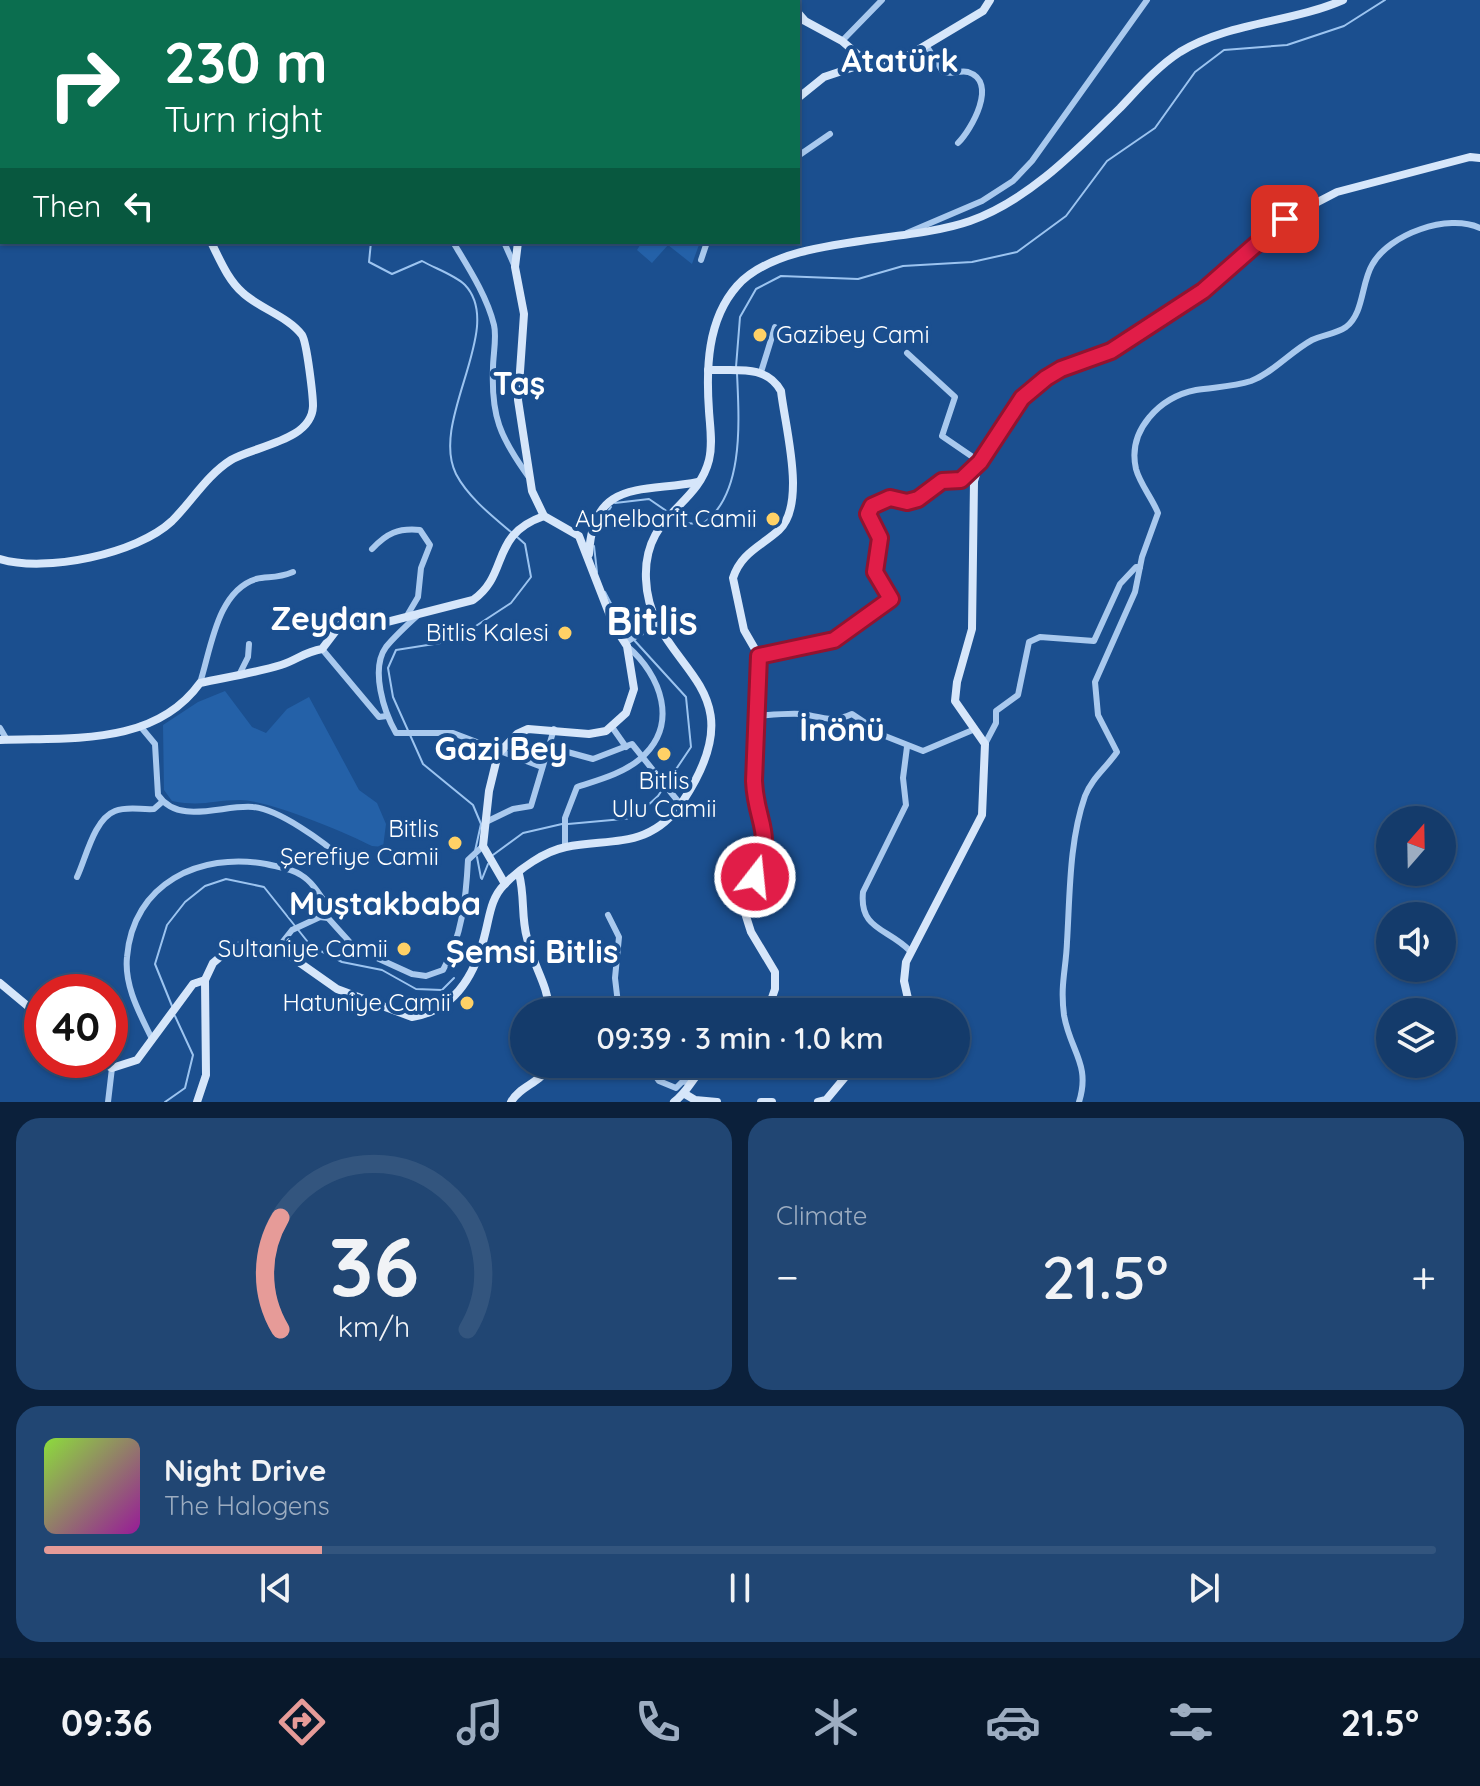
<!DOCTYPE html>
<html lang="en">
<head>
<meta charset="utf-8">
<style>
	:root { --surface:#143b6b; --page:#214673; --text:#f1f3f6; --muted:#9dadc1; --line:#33557e; --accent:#e69b98 }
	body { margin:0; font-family:Quicksand,sans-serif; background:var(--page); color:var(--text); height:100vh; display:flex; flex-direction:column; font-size:30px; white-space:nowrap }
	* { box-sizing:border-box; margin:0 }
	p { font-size:26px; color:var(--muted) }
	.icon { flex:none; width:44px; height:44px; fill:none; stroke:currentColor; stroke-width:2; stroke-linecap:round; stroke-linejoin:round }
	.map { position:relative; height:1102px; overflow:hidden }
	.panel { display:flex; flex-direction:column; gap:16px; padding:16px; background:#0b203b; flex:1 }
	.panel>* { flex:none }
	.top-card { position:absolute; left:0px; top:0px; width:800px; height:244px; box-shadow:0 2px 6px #0004,0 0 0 2px var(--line); background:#0b6e4f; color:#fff; overflow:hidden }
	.needle { width:52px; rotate:20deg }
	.controls { position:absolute; left:1376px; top:806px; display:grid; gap:16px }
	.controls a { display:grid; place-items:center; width:80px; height:80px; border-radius:50%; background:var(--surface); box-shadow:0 2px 6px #0004,0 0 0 2px var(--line); font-size:40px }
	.speed { position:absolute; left:24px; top:974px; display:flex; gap:16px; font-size:40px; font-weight:700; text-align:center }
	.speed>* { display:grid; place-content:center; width:104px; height:104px; border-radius:50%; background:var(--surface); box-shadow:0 2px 6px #0004,0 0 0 2px var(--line); line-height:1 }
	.speed .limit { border:12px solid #d22; background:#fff; color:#111 }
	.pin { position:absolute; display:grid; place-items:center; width:68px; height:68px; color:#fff; margin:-34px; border-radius:16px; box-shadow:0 4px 12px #0006 }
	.me { position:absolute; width:88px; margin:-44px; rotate:16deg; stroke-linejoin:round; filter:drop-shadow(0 0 6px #0008) }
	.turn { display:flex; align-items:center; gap:28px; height:168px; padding:0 32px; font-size:36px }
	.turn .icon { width:104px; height:104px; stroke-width:2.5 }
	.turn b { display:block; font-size:56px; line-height:68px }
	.then { display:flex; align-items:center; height:76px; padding:0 32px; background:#0003; gap:16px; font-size:30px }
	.big { font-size:60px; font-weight:600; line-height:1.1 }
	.panel .widget { flex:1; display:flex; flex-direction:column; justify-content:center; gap:12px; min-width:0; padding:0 28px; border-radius:24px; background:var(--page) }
	.panel .dial { align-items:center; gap:0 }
	.dial svg { height:208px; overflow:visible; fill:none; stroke:var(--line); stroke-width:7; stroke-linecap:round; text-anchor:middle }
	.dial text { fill:var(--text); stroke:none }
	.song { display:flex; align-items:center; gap:24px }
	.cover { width:96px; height:96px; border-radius:12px; background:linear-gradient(135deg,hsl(90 70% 55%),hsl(300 70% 35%)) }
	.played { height:8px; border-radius:4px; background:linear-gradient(90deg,var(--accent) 20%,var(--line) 20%) }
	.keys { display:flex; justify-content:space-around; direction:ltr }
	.heat { display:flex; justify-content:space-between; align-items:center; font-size:44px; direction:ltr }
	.panel .tiles { flex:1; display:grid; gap:16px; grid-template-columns:1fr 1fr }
	.widget:last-child { grid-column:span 2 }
	.trip { position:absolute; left:510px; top:998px; width:460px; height:80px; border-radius:40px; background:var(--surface); box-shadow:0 2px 6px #0004,0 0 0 2px var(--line); font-weight:600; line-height:80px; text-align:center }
	.menu { display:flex; height:128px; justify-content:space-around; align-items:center; background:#08182b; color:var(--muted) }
	.menu .icon { width:56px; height:56px }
	.menu .active { color:var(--accent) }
	.menu b { font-size:36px; color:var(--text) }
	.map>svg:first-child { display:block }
</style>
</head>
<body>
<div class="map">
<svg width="1480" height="1102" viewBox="0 0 1480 1102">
	<rect width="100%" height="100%" fill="#1b4f8f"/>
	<g fill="#2461a8">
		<polygon points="642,242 700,242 692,264 668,245 652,263 637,250"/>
		<path d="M225 691 252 727 266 733 287 709 309 697 359 790 377 803 386 824 383 847 372 846C345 832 268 800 240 800 212 800 203 807 172 801L164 790 163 725 198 702Z"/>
	</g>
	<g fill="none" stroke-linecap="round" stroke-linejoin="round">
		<g stroke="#9cc4f0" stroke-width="2">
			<polyline points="384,0 384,2"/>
			<path d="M371 242 369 262 392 274 422 261C434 268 455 275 465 285 506 328 429 420 456 474 468 497 492 516 511 532"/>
			<polyline points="736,367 740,317 756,289 781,276 858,279 903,266 972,262 1017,252 1066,216 1107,161 1155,128 1195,72 1224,50 1287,45 1344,26 1385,0"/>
			<polyline points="615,503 649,499 668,512"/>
			<path d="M673 516 682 523 702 524C745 496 739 419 737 373"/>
			<polyline points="597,528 611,507"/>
			<polyline points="594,546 597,572"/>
			<polyline points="605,592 617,615"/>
			<polyline points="620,621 630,635"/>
			<polyline points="568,824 634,818 658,796 691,747 686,697 634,640"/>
			<polyline points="475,851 481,824 473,805 423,764 393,697 388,668 396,650 453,641 511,603 531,577 525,544 516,536"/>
			<polyline points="493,855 523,833 562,824"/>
			<polyline points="477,857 481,878"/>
			<polyline points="482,879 488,864"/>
			<polyline points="172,1006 155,964 167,925 185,902 205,886 226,879 264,887 311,946 342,962 382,970 416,989 442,990 454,978"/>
			<polyline points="165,1102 185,1088 193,1055 175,1016"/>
		</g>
		<g stroke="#a9c9ee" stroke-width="6">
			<polyline points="368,0 369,2"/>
			<polyline points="402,0 403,2"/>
			<polyline points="477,0 477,2"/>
			<polyline points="562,2 564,0"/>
			<polyline points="842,41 882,0"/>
			<path d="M926 45 943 72C952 75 959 70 968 72 999 82 971 130 958 143"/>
			<polyline points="798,156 830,134"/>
			<polyline points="907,233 982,201 1013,181 1032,161 1147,0"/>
			<path d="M453 242C468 267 487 296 494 325 497 337 493 355 493 368 491 416 500 437 528 476"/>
			<polyline points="504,242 515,267"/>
			<polyline points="701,260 707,242"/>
			<polyline points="761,372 775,327"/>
			<path d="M372 549C387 533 398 528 420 530L430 545 421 568 418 597 408 614"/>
			<path d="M418 615C407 625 395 636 386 647 370 669 384 712 396 733H453L542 767"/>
			<polyline points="612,623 629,612 653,612"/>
			<polyline points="625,643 659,622"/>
			<polyline points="322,649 379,717 387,716"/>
			<polyline points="759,656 834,640 889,601 890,593 875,572 880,538 868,514 872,506 890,498 907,502 918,499 942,481 961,480 980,462 942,436 955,397 907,353"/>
			<polyline points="240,673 248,657 249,644"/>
			<path d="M200 683C211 649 217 591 256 579 268 576 276 579 293 572"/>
			<path d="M756 716C770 715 787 713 802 714 821 717 833 723 852 714L885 736 923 751 975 729"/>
			<path d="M140 726 155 744 158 795C179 826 224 804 253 807 278 809 325 842 343 860"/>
			<polyline points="612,727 626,747"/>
			<polyline points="0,728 7,740"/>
			<polyline points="985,744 996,723 996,711 1018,695 1029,642 1040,637 1094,641 1120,584 1136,567 1140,567"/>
			<polyline points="549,747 593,759 632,744 681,805"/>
			<path d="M907 747 903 778 906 805 863 892C859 930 888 928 910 951"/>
			<polyline points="488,821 513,809 531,806 554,729"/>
			<path d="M565 847V818L577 787C598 780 622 774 640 759 680 725 661 675 627 646"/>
			<path d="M77 877C86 858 94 819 115 811 128 806 141 810 154 809L162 802"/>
			<polyline points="608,915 619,937 615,978 619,1012"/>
			<path d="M277 949 292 930 320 917 328 918 355 948 412 974 426 976 443 970C462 936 466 899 468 860L483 846"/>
			<polyline points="956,1032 966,1033"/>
			<path d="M152 1039C140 1014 124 986 127 957 133 883 200 852 266 864 278 867 291 868 301 875 313 882 321 897 329 908L328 918"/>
			<polyline points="647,1064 659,1081 676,1088 682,1082 691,1081"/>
			<path d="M548 1070C560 1072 569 1074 578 1064"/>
			<polyline points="108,1102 112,1068"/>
			<path d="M1079 1102C1091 1064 1070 1051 1064 1015 1060 984 1066 970 1067 942 1070 894 1069 842 1085 796 1092 778 1106 768 1117 752L1098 715 1095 682 1135 592 1142 557 1158 513C1152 498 1140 484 1136 469 1127 430 1160 397 1196 390 1214 387 1233 387 1251 381 1274 372 1290 352 1312 340 1322 335 1336 334 1346 327 1364 313 1361 284 1372 265 1389 234 1448 213 1480 228"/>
		</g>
		<g stroke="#d6e6fa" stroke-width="8">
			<polyline points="626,0 628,2"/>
			<polyline points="174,2 175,0"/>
			<polyline points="792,2 793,0"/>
			<polyline points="798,13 805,21 842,41 870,65"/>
			<polyline points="798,98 824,77 854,67 896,63 983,11 990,0"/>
			<path d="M708 370C736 371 766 364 781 391 785 427 807 504 779 530 760 547 741 553 733 578L744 630 759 656 754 781 767 842 745 913 751 932 775 972V989L767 1012"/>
			<path d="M589 554C593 478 643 493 698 482"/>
			<path d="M0 559C45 573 137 554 172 521 192 501 207 475 231 460 254 446 312 441 313 406 313 396 307 343 302 335 289 317 259 308 243 293 228 280 220 260 211 242"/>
			<path d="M0 740C69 737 154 747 200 683 228 677 254 673 281 665 297 660 304 652 322 649L341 624 383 623 473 600C510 574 489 535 544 516"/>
			<path d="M519 874C525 896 521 917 527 938 533 966 547 982 550 1012"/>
			<polyline points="505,884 483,846 489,791 498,754 517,734 528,729 589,734 606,731 626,713 634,689 627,646 614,626 579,536 544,516 532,491 518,400 524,314 515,267 518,242"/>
			<polyline points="0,983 42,1018"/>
			<polyline points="911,1012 904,981 906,962 982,815 985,744 955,701 957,682 972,629 974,481 980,462 1022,398 1046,378 1061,369 1111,351 1203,291 1285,219 1337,192 1470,157 1480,158"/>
			<polyline points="98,1060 112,1068 137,1060 193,984 205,980"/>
			<polyline points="685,1094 695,1100 717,1102"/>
			<path d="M197 1102 206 1075 205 980 213 963 233 946 264 945 283 951 337 989 412 1017C457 1010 477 970 486 930 490 913 492 897 504 885 519 869 545 851 566 847 613 838 651 849 683 801 763 680 649 671 646 579 643 514 697 508 709 460 713 444 710 427 709 411 706 369 707 320 737 286 782 235 905 244 970 221 1029 200 1077 150 1120 108 1139 88 1157 67 1180 52 1229 22 1291 23 1343 0"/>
			<path d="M511 1102C520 1085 543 1083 549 1064"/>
			<path d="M674 1102C689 1091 693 1076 707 1064"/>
			<polyline points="761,1102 772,1102"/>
			<polyline points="818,1102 826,1100 856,1064"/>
		</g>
	</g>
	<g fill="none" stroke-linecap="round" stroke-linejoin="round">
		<defs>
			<path id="route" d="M755 877C775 831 756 825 754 781L759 656 834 640 891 599 875 572 880 538 868 514 872 506 890 498 907 502 918 499 942 481 961 480 980 462 1022 398 1046 378 1061 369 1111 351 1203 291 1285 219"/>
		</defs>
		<use href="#route" stroke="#92132f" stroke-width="20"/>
		<use href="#route" stroke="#e11d48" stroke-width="14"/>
	</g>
	<g fill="#ffd166" stroke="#1b4f8f" stroke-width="3">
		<circle cx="760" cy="335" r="8"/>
		<circle cx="773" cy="519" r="8"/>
		<circle cx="565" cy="633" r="8"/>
		<circle cx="664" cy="754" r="8"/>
		<circle cx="455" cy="843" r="8"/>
		<circle cx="404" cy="949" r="8"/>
		<circle cx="467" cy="1003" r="8"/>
	</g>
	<g text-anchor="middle" stroke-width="8" stroke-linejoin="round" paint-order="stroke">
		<g font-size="24" fill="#fff" stroke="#1b4f8f" text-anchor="end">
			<text x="776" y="343" text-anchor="start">Gazibey Cami</text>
			<text x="757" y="527">Aynelbarit Camii</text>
			<text x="549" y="641">Bitlis Kalesi</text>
			<text x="664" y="789" text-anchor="middle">Bitlis<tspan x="664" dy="28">Ulu Camii</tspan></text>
			<text x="439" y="837">Bitlis<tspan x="439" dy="28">Şerefiye Camii</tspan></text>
			<text x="388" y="957">Sultaniye Camii</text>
			<text x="451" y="1011">Hatuniye Camii</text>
		</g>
		<g font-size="32" font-weight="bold" fill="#fff" stroke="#1b4f8f">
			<text x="900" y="72">Atatürk</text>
			<text x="519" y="395">Taş</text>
			<text x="329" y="630">Zeydan</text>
			<text x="842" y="741">İnönü</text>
			<text x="501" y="760">Gazi Bey</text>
			<text x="385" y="915">Muştakbaba</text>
			<text x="532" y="963">Şemsi Bitlis</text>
		</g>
		<g font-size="40" font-weight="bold" fill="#fff" stroke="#1b4f8f">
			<text x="652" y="635">Bitlis</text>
		</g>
	</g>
</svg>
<div class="controls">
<a><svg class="needle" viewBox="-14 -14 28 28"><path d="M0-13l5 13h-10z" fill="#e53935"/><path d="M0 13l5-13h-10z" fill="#9dadc1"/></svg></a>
<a><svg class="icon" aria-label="sound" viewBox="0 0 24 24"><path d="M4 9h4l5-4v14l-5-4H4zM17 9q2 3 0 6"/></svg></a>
<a><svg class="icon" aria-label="layers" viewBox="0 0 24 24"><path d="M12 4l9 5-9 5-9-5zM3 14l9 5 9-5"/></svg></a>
</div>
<div class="speed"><div class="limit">40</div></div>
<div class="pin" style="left:1285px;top:219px;background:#d93025"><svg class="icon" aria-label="arrive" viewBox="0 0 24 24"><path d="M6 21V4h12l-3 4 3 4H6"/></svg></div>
<svg class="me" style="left:755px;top:877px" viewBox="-20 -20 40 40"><circle r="17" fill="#e11d48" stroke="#fff" stroke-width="3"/><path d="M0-11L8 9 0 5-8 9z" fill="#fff"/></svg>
<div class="trip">09:39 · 3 min · 1.0 km</div>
<div class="top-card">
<div class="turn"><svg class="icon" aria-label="right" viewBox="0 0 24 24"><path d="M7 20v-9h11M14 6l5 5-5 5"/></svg><div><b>230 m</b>Turn right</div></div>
<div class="then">Then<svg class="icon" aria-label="left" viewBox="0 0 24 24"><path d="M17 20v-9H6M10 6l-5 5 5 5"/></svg></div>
</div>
</div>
<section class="panel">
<div class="tiles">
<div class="widget dial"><svg viewBox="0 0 100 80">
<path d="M14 69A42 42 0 1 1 86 69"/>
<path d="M14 69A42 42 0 0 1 14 26" stroke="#e69b98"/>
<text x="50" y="56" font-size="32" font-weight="700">36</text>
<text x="50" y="72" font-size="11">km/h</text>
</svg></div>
<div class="widget"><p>Climate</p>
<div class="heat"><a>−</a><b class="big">21.5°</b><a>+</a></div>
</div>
<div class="widget">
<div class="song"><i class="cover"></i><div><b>Night Drive</b><p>The Halogens</p></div></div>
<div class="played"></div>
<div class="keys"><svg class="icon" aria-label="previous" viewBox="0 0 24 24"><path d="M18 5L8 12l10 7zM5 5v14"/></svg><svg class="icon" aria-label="pause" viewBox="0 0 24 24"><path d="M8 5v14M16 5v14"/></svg><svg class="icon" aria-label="next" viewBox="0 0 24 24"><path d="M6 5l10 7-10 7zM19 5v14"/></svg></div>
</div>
</div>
</section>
<nav class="menu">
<b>09:36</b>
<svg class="icon active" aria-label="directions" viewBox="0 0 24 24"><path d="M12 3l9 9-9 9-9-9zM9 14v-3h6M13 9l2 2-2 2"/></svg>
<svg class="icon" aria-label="music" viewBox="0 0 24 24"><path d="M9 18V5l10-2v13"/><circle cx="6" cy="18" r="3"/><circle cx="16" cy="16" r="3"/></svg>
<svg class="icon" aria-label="phone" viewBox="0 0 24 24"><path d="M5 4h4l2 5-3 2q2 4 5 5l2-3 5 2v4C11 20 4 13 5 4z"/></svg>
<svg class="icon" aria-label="climate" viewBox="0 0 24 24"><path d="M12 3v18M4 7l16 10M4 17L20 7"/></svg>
<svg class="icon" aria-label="car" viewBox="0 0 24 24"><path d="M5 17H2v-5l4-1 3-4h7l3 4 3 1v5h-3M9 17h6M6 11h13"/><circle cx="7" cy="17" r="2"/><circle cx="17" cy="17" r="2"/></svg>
<svg class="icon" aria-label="filters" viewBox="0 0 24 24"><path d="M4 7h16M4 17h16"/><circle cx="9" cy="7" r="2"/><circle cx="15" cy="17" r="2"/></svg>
<b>21.5°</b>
</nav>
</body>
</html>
